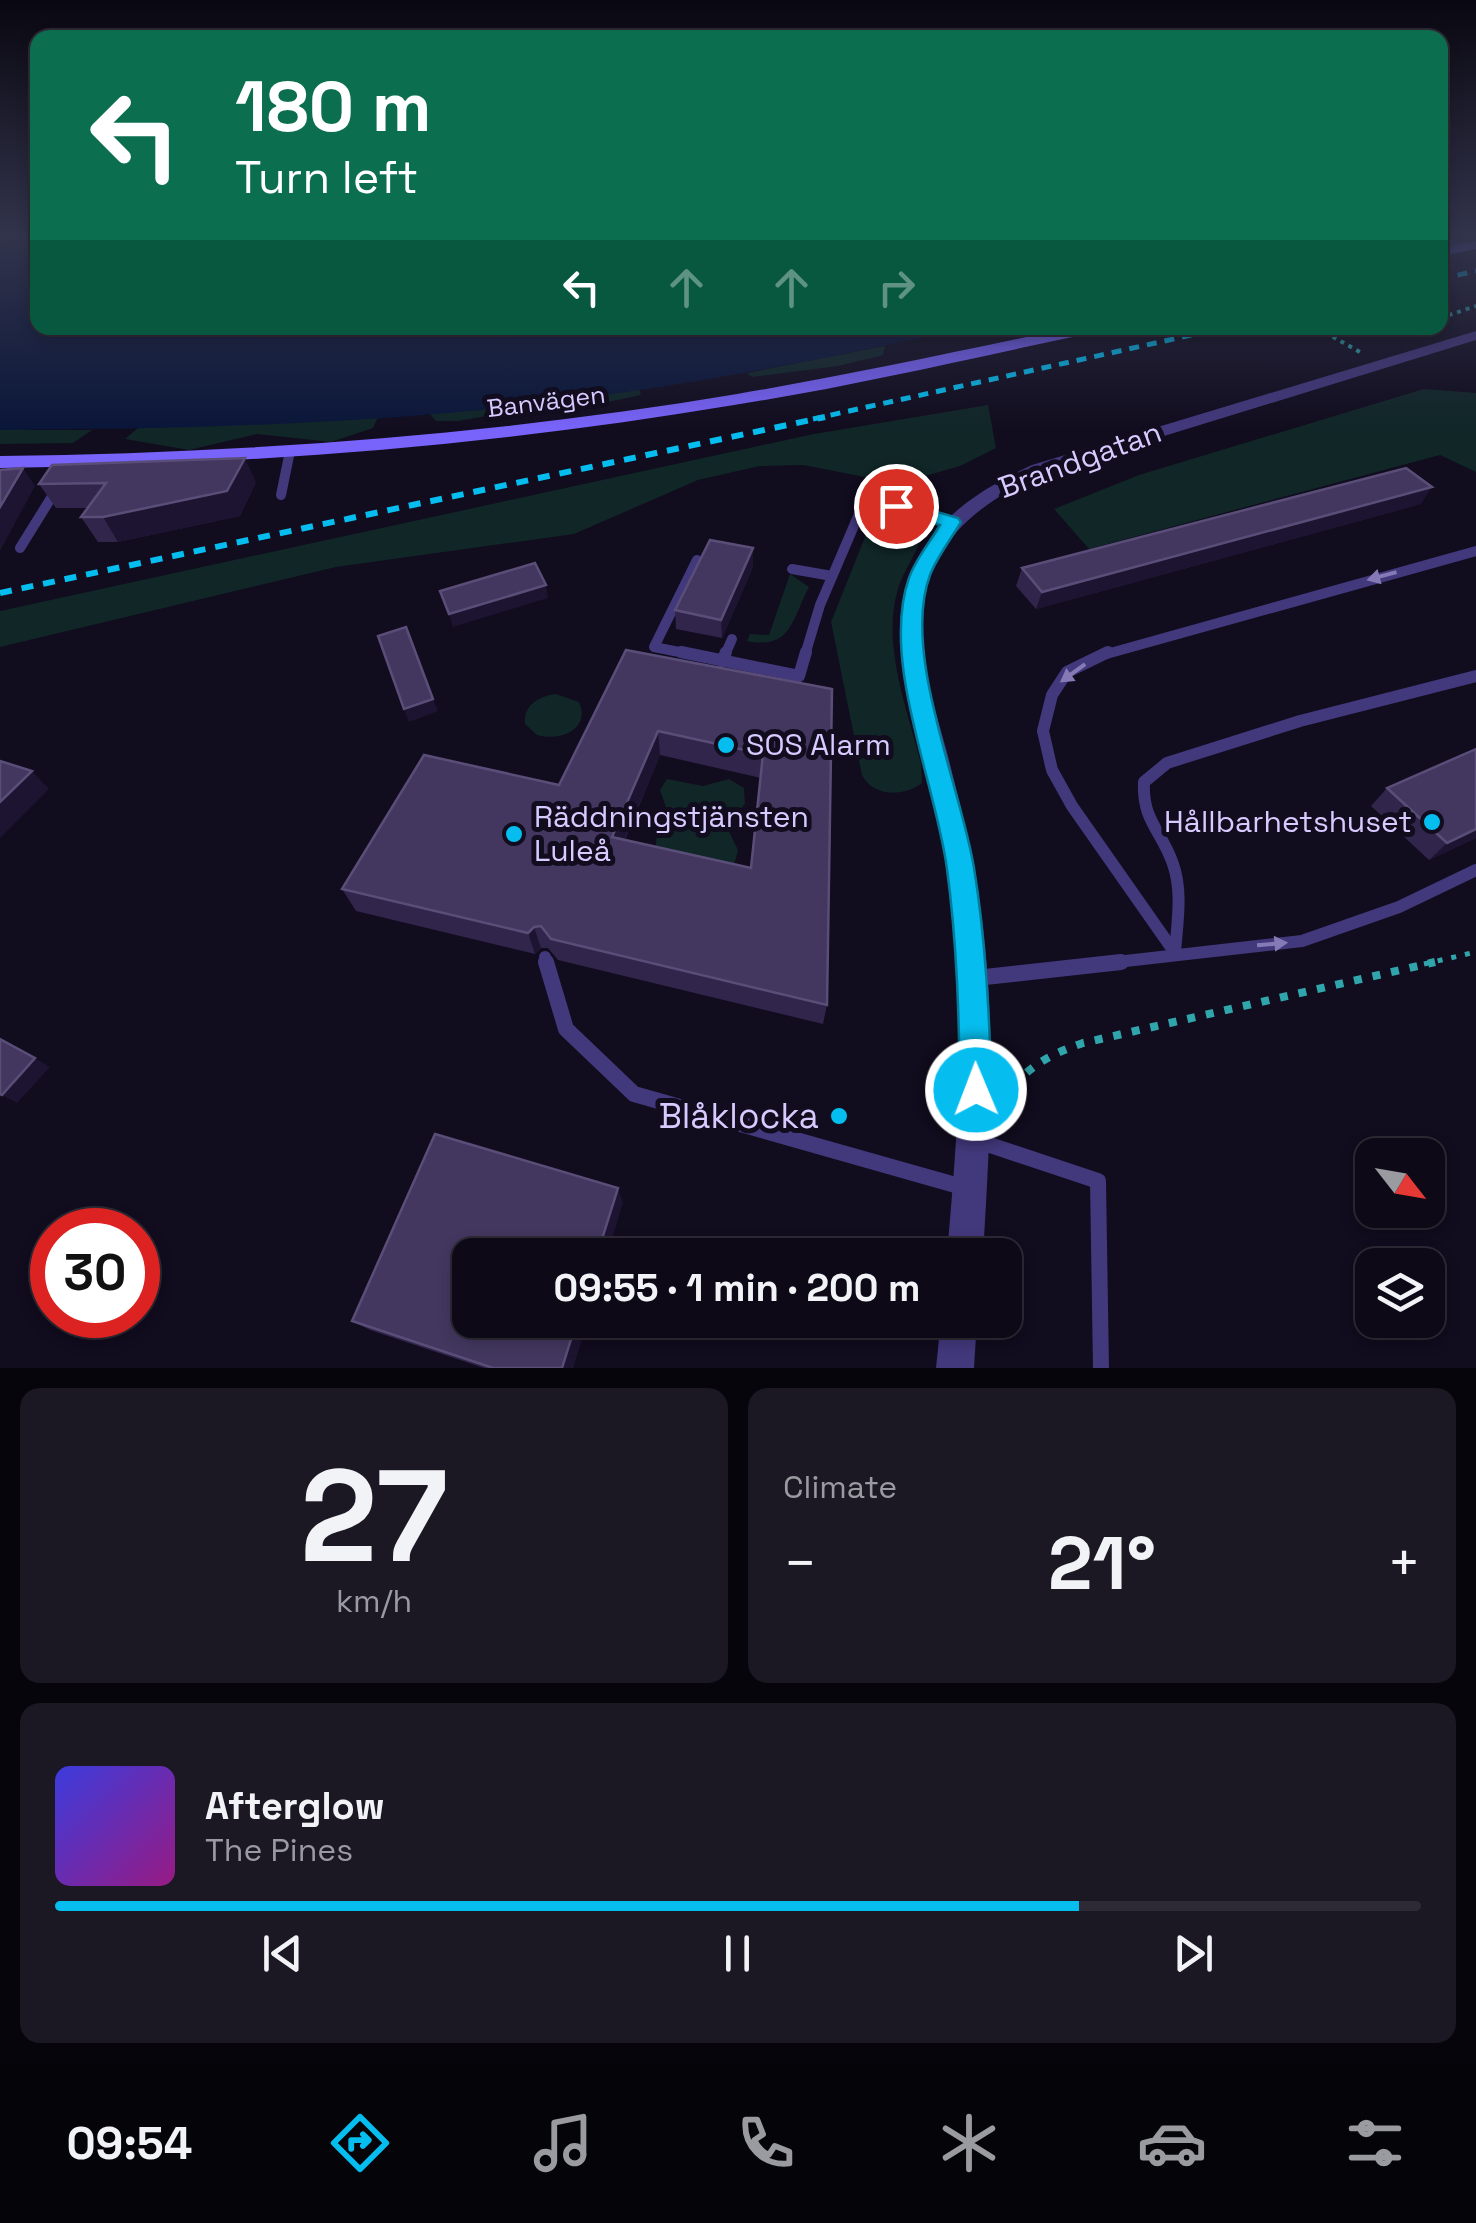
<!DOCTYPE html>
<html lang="en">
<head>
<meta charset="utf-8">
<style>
	:root { --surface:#0d0916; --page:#1b1723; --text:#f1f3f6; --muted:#9a9aa1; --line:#2d2a35; --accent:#05beef }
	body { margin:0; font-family:"Space Grotesk",sans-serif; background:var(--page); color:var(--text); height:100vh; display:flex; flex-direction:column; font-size:38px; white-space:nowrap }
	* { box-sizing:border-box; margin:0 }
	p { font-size:32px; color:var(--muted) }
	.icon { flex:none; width:55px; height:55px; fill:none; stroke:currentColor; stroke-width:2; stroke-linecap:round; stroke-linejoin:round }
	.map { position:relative; height:1368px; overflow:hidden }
	.side { display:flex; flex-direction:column; gap:20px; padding:20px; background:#07050c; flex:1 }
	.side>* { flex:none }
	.guide { position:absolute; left:30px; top:30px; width:1418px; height:305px; border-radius:20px; box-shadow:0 5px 15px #0003,0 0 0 2px var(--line); background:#0b6e4f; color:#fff; overflow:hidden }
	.needle { width:65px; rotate:121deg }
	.tools { position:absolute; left:1355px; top:1138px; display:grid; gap:20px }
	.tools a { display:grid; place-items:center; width:90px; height:90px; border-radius:20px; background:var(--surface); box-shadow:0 5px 15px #0003,0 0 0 2px var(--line); font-size:50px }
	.speed { position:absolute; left:30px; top:1208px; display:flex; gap:20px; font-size:50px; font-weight:700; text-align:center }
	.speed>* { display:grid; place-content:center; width:130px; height:130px; border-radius:50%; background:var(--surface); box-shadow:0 5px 15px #0003,0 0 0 2px var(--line); line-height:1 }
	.speed .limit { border:15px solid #d22; background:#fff; color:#111 }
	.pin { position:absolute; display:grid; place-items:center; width:85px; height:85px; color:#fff; margin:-42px; border:5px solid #fff; border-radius:50%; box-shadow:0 2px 10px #0007 }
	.me { position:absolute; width:110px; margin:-55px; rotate:359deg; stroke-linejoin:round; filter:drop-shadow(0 0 8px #0008) }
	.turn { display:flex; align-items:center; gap:35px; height:210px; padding:0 40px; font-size:45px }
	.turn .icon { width:130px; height:130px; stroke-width:2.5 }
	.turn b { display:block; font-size:70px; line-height:85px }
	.lanes { display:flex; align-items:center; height:95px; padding:0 40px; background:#0003; justify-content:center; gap:50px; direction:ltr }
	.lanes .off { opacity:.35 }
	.big { font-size:75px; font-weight:600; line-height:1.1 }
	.side .card { flex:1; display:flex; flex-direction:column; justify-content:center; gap:15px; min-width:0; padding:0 35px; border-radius:20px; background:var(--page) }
	.side .dial { align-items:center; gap:0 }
	.dial b { font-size:130px; line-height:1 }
	.song { display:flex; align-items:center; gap:30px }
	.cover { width:120px; height:120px; border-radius:15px; background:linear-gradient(135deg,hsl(240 70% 55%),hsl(310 70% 35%)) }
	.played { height:10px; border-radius:5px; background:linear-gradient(90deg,var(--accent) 75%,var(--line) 75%) }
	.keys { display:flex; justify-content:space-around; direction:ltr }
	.heat { display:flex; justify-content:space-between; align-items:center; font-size:55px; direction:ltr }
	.side .tiles { flex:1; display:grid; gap:20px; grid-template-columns:1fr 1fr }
	.card:last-child { grid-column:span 2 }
	.trip { position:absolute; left:452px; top:1238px; width:570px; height:100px; border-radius:20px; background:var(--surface); box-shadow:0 5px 15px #0003,0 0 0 2px var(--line); font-weight:600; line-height:100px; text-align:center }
	.menu { display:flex; height:160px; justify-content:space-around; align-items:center; background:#050409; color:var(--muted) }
	.menu .icon { width:70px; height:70px }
	.menu .current { color:var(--accent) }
	.menu b { font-size:45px; color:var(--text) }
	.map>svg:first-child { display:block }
</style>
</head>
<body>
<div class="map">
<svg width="1476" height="1368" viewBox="0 0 1476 1368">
	<rect width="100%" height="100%" fill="#110c1e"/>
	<g fill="#102627">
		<polygon points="885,346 883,355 838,366 752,377 747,373"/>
		<polygon points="639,389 641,395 560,412 527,409 458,421 436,421 430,414"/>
		<polygon points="1424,389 1476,393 1476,472 1440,455 1089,549 1054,509 1139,475"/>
		<polygon points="988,405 996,448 960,466 911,480 870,478 803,465 760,466 698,480 574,534 336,567 0,647 0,611 814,434"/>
		<polygon points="378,417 373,428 331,442 257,434 189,450 125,439 139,427"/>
		<polygon points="0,420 29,430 92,430 73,443 0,444"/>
		<path d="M897 515 910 518 923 532C918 552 904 569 898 589 881 645 908 710 921 764L922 783C904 797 873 797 862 775L831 622 867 532 875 520Z"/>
		<path d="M790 574 809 587C792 619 792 650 747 641L750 634 769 635Z"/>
		<path d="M556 694 579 702C591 729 560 742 537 735L525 724C523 705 539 696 556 694Z"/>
		<polygon points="667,779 703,786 729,779 744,788 745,804 726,825 738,850 733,869 655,852 657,833 669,816 660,790"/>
	</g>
	<path fill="#0a1639" d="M37 241 38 328H965C795 366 622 398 448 413 299 426 149 429 0 430V247Z"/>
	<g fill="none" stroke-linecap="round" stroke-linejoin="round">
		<g stroke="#30a6ac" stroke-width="4" stroke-dasharray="4 5" stroke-linecap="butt">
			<polyline points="1440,318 1476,306"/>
			<polyline points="1317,328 1360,352"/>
			<polyline points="1109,330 1122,328"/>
		</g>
		<polyline stroke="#30a6ac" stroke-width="5" stroke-dasharray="5 9" stroke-linecap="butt" points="1424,964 1476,952"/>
		<path stroke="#30a6ac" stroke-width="8" stroke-dasharray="8 11" stroke-linecap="butt" d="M1003 1102C1022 1069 1048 1055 1083 1043L1435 962"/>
		<polyline stroke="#42387c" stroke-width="8" points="1442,238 1462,248"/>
		<g stroke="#42387c" stroke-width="10">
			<polyline points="281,495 290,451"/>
			<polyline points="20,548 56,490"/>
			<polyline points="792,569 832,576"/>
			<polyline points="694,655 654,647 697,560"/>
			<polyline points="725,655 732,639"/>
			<polyline points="805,655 820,605 859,514 896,506 951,522"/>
			<polyline points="1103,655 1476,551"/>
		</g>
		<g stroke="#42387c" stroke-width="12">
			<polyline points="681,652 799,676 806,652"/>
			<polyline points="1108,652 1067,672 1052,695 1043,731 1052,770 1072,806 1175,953"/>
			<polyline points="722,661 726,652"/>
			<path d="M1175 953C1177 924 1183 892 1173 864 1162 831 1142 821 1144 782L1167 763 1300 721 1476 676"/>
			<polyline points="545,957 547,964"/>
			<polyline points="1099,964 1302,941 1399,907 1476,870"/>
		</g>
		<g stroke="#42387c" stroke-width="16">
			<polyline points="546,962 566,1029 634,1094 966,1188"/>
			<polyline points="976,978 1121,962"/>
			<polyline points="978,1141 1098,1181 1101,1368"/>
		</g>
		<g fill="#42387c" fill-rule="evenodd">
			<path d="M1476 331V340L1044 473C990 498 940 530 926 592 913 647 934 703 948 756 960 805 973 855 980 905 997 1021 990 1139 983 1255H947C957 1139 967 1023 953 907 946 855 935 803 923 751 911 700 892 647 904 595 920 528 973 492 1032 465Z"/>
			<polygon points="941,1320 977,1320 974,1368 936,1368"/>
		</g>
		<g fill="#7864fb" fill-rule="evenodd">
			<polygon points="1476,241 1476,249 1440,256 1440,248"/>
			<path d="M1070 328H1099L1091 333C972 358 854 386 734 405 491 446 246 465 0 468V456C247 453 493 435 737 394 849 375 959 351 1070 328Z"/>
		</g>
		<g stroke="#05beef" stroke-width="5" stroke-dasharray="10 8" stroke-linecap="butt">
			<polyline points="1440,279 1476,271"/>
			<polyline points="813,419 1223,328"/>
		</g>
		<polyline stroke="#05beef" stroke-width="6" stroke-dasharray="12 10" stroke-linecap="butt" points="0,593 825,417"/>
	</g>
	<g fill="#31254b" fill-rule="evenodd">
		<polygon points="256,482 240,516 118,542 98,542 81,517 88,508 56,508 39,484"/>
		<polygon points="1421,504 1036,609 1016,586 1022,568"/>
		<polygon points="753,548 753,567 722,638 676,629 675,610"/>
		<path d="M626 650 832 689 827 1005 823 1024 558 960 548 948H541L535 954 356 911 342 889 559 785ZM660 755 761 778 751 868 625 840Z"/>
		<polygon points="1476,749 1476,838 1429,860 1371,806 1387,788"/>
		<polygon points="623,1203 470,1320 587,1320 573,1368 484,1368 370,1330 352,1321"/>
	</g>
	<g fill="#1d1431">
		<polygon points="245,458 256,482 240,516 118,542 103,517"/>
		<polygon points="23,468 35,486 0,551 0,507"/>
		<polygon points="1432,487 1421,504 1036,609 1042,592"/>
		<polygon points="753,548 753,567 722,638 721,620"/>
		<polygon points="546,585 548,598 453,627 449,614"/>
		<polygon points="433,699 438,711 409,722 404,709"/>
		<polygon points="658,731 660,755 616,860 612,837"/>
		<polygon points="32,771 49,789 0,838 0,802"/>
		<polygon points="1476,829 1476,838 1429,860 1447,843"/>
		<polygon points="534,927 541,948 535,954 528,933"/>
		<polygon points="35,1058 50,1067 17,1103 2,1095"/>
		<polygon points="618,1188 623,1203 607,1255 597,1255"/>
		<polygon points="577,1320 587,1320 573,1368 562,1368"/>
	</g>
	<g fill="#43375f" stroke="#5a4e78" stroke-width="2.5" fill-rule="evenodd">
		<polygon points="245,458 227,491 103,517 81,517 106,483 39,484 52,465"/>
		<polygon points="23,468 0,507 0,470"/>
		<polygon points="1406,468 1432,487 1042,592 1022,568"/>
		<polygon points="710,540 753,548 721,620 675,610"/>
		<polygon points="535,563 546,585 449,614 440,591"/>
		<polygon points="406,627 433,699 404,709 378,636"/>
		<path d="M626 650 832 689 827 1005 551 939 541 926 534 927 528 933 342 889 424 755 559 785ZM658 731 763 754 751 868 612 837Z"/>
		<polygon points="1476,749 1476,829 1447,843 1387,788"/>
		<polygon points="0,761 32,771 0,802"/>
		<polygon points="0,1039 35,1058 2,1095 0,1094"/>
		<polygon points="435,1134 618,1188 597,1255 470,1255 470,1320 577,1320 562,1368 493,1368 352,1321"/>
	</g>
	<defs><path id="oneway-solid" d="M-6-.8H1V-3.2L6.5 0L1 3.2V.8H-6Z" transform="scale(2.5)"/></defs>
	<g fill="#857ab6">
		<use href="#oneway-solid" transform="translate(1382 576) rotate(165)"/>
		<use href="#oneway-solid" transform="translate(1073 673) rotate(144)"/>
		<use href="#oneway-solid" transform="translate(1272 944) rotate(-5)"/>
	</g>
	<linearGradient id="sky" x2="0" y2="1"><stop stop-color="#090710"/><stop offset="0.55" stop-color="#32344c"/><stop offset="1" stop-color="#32344c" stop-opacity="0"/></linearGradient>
	<rect width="1476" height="430" fill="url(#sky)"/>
	<path fill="#05beef" stroke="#037c9b" stroke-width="2.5" d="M896 500 958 518 961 522C951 539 937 557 930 575 901 652 961 787 974 868 986 941 989 1015 992 1090L987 1101 976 1105 965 1101 960 1090C959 1016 957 943 947 869 936 783 880 661 909 578 915 560 930 542 940 525L889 510V502Z"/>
	<g fill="#05beef" stroke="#110c1e" stroke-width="4">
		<circle cx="726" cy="745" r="10"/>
		<circle cx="1432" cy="822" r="10"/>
		<circle cx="514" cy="834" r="10"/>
		<circle cx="839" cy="1116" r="10"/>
	</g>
	<g text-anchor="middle" stroke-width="10" stroke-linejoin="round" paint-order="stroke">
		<g font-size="25" fill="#d6cafe" stroke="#110c1e">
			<text transform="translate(546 401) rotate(-7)" y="9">Banvägen</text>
		</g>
		<g font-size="30" fill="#d6cafe" stroke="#110c1e">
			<text transform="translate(1080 460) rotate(-20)" y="10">Brandgatan</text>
		</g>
		<g font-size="30" fill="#d6cafe" stroke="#110c1e" text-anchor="start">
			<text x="746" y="755">SOS Alarm</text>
			<text x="534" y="827">Räddningstjänsten<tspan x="534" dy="34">Luleå</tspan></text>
			<text x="1412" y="832" text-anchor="end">Hållbarhetshuset</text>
		</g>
		<g font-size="35" fill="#d6cafe" stroke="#110c1e" text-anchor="end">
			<text x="819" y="1128">Blåklocka</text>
		</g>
	</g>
</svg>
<div class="tools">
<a><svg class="needle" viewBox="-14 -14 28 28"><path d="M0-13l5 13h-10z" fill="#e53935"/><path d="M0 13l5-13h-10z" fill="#9a9aa1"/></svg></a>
<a><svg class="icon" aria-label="layers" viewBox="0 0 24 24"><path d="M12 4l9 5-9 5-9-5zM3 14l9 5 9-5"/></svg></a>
</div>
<div class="speed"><div class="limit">30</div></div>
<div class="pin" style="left:896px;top:506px;background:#d93025"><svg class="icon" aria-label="arrive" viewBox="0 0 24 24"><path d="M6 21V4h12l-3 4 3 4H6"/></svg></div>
<svg class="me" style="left:976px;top:1090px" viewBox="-20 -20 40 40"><circle r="17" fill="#05beef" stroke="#fff" stroke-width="3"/><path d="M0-11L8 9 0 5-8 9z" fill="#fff"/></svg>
<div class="trip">09:55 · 1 min · 200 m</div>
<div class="guide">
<div class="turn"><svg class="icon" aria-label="left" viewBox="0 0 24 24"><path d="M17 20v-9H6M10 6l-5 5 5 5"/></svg><div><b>180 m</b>Turn left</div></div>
<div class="lanes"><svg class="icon" aria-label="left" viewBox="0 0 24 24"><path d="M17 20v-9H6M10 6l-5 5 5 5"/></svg><svg class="icon off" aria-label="ahead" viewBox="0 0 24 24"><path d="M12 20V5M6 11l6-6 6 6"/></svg><svg class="icon off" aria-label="ahead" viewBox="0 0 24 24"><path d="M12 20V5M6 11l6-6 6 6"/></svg><svg class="icon off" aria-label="right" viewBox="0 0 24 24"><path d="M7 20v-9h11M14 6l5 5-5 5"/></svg></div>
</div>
</div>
<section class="side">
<div class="tiles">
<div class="card dial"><b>27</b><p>km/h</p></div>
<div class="card"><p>Climate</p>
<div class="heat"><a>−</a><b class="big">21°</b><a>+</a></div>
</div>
<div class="card">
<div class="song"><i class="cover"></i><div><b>Afterglow</b><p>The Pines</p></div></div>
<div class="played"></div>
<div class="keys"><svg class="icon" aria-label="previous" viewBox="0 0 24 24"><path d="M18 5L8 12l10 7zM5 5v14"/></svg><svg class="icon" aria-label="pause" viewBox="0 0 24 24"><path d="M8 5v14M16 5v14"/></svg><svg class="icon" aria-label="next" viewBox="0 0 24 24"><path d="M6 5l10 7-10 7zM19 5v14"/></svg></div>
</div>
</div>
</section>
<nav class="menu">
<b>09:54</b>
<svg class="icon current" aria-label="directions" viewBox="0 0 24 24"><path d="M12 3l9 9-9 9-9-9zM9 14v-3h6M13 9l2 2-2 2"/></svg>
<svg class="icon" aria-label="music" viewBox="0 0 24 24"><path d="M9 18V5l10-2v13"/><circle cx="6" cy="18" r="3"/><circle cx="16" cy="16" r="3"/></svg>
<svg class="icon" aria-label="phone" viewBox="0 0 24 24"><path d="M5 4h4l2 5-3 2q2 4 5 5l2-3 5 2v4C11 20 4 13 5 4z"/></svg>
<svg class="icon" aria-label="climate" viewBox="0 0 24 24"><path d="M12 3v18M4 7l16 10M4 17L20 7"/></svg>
<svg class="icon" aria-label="car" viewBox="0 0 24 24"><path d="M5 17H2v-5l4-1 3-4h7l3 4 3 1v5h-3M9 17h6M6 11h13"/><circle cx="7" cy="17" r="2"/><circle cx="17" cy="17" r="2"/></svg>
<svg class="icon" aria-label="filters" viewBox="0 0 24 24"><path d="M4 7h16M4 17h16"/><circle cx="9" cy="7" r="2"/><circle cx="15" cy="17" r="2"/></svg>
</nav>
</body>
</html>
